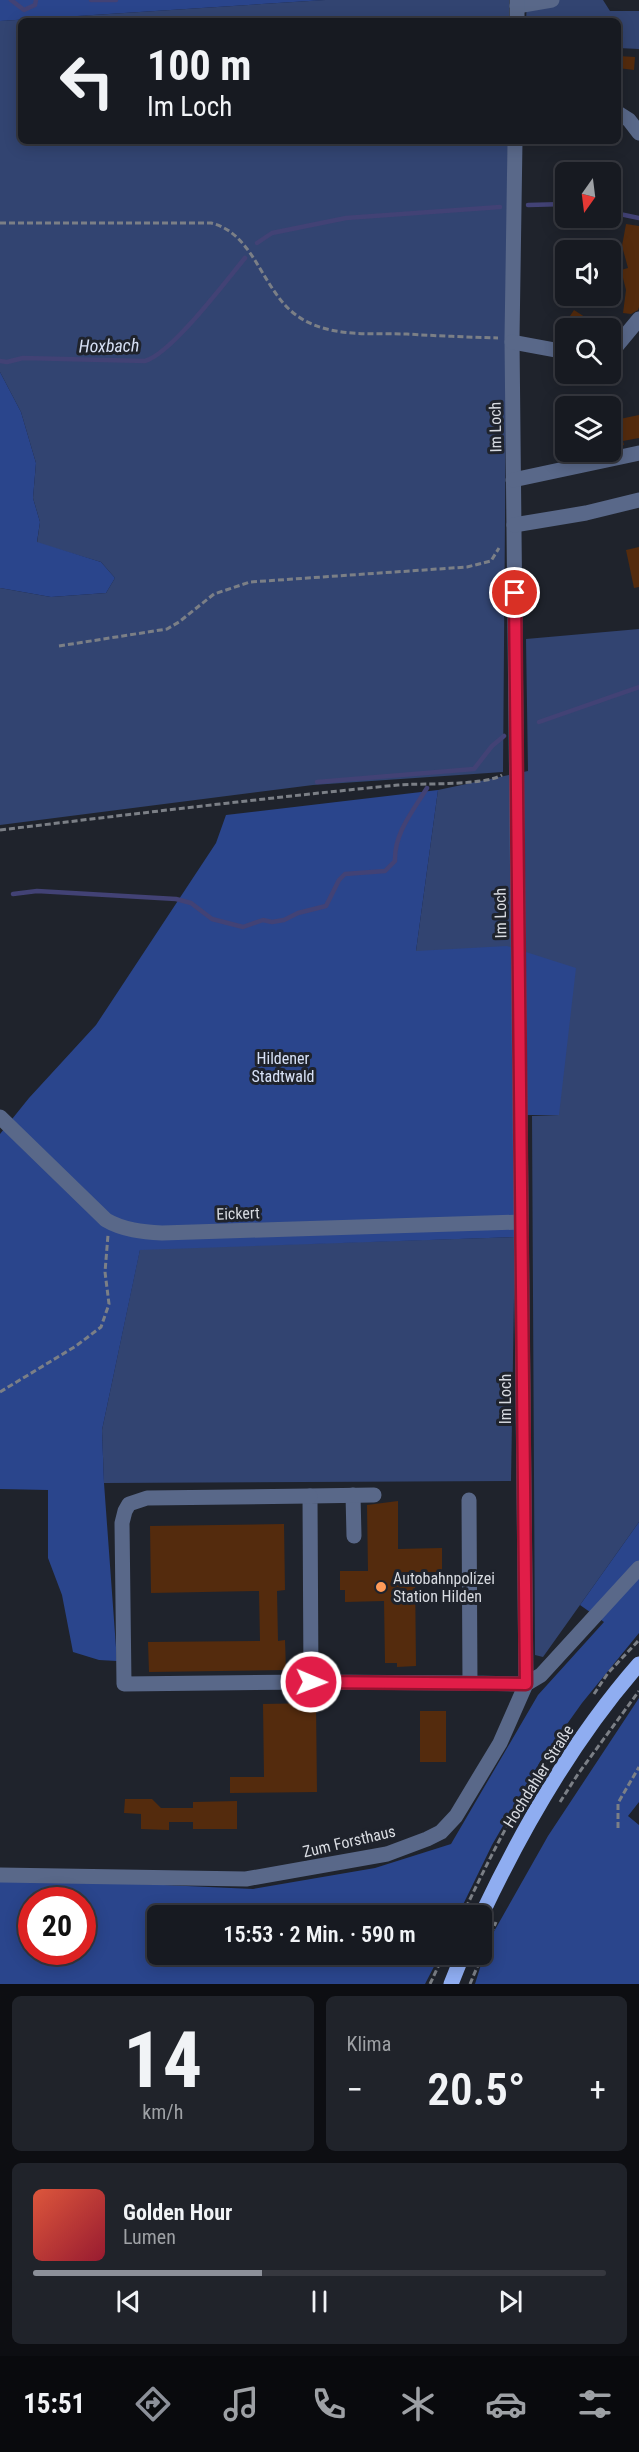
<!DOCTYPE html>
<html lang="de">
<head>
<meta charset="utf-8">
<style>
	:root { --surface:#171a21; --page:#20232a; --text:#f1f3f6; --muted:#9ea1a5; --line:#36383f; --accent:#8c9099 }
	body { margin:0; font-family:"Roboto Condensed",sans-serif; background:var(--page); color:var(--text); height:100vh; display:flex; flex-direction:column; font-size:22px; white-space:nowrap }
	* { box-sizing:border-box; margin:0 }
	p { font-size:20px; color:var(--muted) }
	.icon { flex:none; width:33px; height:33px; fill:none; stroke:currentColor; stroke-width:2; stroke-linecap:round; stroke-linejoin:round }
	.map { position:relative; height:1984px; overflow:hidden }
	.sheet { display:flex; flex-direction:column; gap:12px; padding:12px; background:#0d0e12; flex:1 }
	.sheet>* { flex:none }
	.guide { position:absolute; left:18px; top:18px; width:603px; height:126px; border-radius:9px; box-shadow:0 3px 15px #0003,0 0 0 2px var(--line); background:#171a21; color:var(--text); overflow:hidden }
	.needle { width:39px; rotate:194deg }
	.fabs { position:absolute; left:555px; top:162px; display:grid; gap:12px }
	.fabs a { display:grid; place-items:center; width:66px; height:66px; border-radius:9px; background:var(--surface); box-shadow:0 3px 15px #0003,0 0 0 2px var(--line); font-size:30px }
	.speed { position:absolute; left:18px; top:1887px; display:flex; gap:12px; font-size:30px; font-weight:700; text-align:center }
	.speed>* { display:grid; place-content:center; width:78px; height:78px; border-radius:50%; background:var(--surface); box-shadow:0 3px 15px #0003,0 0 0 2px var(--line); line-height:1 }
	.speed .limit { border:9px solid #d22; background:#fff; color:#111 }
	.pin { position:absolute; display:grid; place-items:center; width:51px; height:51px; color:#fff; margin:-26px; border:3px solid #fff; border-radius:50%; box-shadow:0 2px 6px #0007 }
	.me { position:absolute; width:66px; margin:-33px; rotate:91deg; stroke-linejoin:round; filter:drop-shadow(0 0 4px #0008) }
	.turn { display:flex; align-items:center; gap:21px; height:126px; padding:0 30px; font-size:27px }
	.turn .icon { width:78px; height:78px; stroke-width:2.5 }
	.turn b { display:block; font-size:42px; line-height:51px }
	.big { font-size:45px; font-weight:600; line-height:1.1 }
	.sheet .card { flex:1; display:flex; flex-direction:column; justify-content:center; gap:9px; min-width:0; padding:0 21px; border-radius:9px; background:var(--page) }
	.sheet .dial { align-items:center; gap:0 }
	.dial b { font-size:78px; line-height:1 }
	.song { display:flex; align-items:center; gap:18px }
	.cover { width:72px; height:72px; border-radius:9px; background:linear-gradient(135deg,hsl(10 70% 55%),hsl(350 70% 35%)) }
	.played { height:6px; border-radius:3px; background:linear-gradient(90deg,var(--accent) 40%,var(--line) 40%) }
	.keys { display:flex; justify-content:space-around; direction:ltr }
	.heat { display:flex; justify-content:space-between; align-items:center; font-size:33px; direction:ltr }
	.sheet .tiles { flex:1; display:grid; gap:12px; grid-template-columns:1fr 1fr }
	.card:last-child { grid-column:span 2 }
	.trip { position:absolute; left:147px; top:1905px; width:345px; height:60px; border-radius:9px; background:var(--surface); box-shadow:0 3px 15px #0003,0 0 0 2px var(--line); font-weight:600; line-height:60px; text-align:center }
	.tabs { display:flex; height:96px; justify-content:space-around; align-items:center; background:#090a0d; color:var(--muted) }
	.tabs .icon { width:42px; height:42px }
	.tabs .on { color:var(--accent) }
	.tabs b { font-size:27px; color:var(--text) }
	.map>svg:first-child { display:block }
</style>
</head>
<body>
<div class="map">
<svg width="639" height="1984" viewBox="0 0 639 1984">
	<rect width="100%" height="100%" fill="#1f232c"/>
	<g fill="#324471">
		<polygon points="325,0 509,0 509,21 21,21 21,141 508,141 503,772 313,785 0,825 0,588 51,597 106,593 115,578 101,562 37,543 40,522 33,498 36,463 21,412 0,372 0,21"/>
		<polygon points="527,0 603,0 610,11 639,11 639,49 618,48 618,21 526,21"/>
		<polygon points="639,629 639,1522 543,1657 535,1655 532,1116 559,1115 416,951 438,790 528,771 526,639"/>
		<polygon points="515,1237 511,1481 104,1483 102,1430 140,1249"/>
	</g>
	<g fill="#2a458c" fill-rule="evenodd">
		<polygon points="0,0 325,0 0,21"/>
		<polygon points="0,372 21,412 36,463 33,498 40,522 37,542 101,562 115,578 106,593 51,597 0,588"/>
		<polygon points="438,790 416,951 507,946 576,968 559,1115 515,1115 515,1237 140,1250 102,1430 104,1483 117,1661 99,1660 73,1652 62,1595 48,1558 48,1490 0,1489 0,1134 29,1098 96,1025 216,843 226,815"/>
		<path d="M639 1522V1633L582 1703 540 1762 492 1845 458 1915 158 1916V1954L440 1955 425 1984H0V1881L120 1883 253 1889 375 1868 451 1844 538 1695 604 1622 580 1605ZM32 1900H82V1952H32Z"/>
		<polygon points="639,1698 639,1802 628,1816 639,1825 639,1984 475,1984 488,1942 548,1836"/>
	</g>
	<g fill="none" stroke-linecap="round" stroke-linejoin="round">
		<g stroke="#424275" stroke-width="4.5">
			<polyline points="11,0 24,10 35,5 36,0"/>
			<polyline points="91,0 116,0"/>
			<polyline points="528,205 566,204"/>
			<polyline points="610,212 639,218"/>
			<polyline points="257,243 272,233 346,218 500,207"/>
			<path d="M0 361 7 362 23 358 145 361C171 354 225 282 245 258"/>
			<polyline points="539,722 639,687"/>
			<polyline points="317,782 474,769 492,746 504,736"/>
			<path d="M13 894 37 891 176 899 191 903 212 919 243 927 263 920 272 922 284 920 298 913 326 906 339 880 345 874 385 871 395 861C394 833 413 811 427 788"/>
		</g>
	</g>
	<g fill="#542b0d">
		<polygon points="618,56 635,57 634,70 618,68"/>
		<polygon points="626,224 639,226 639,307 638,310 631,314 623,313 626,290 621,270 628,268 622,246"/>
		<polygon points="574,310 588,319 582,328 562,328"/>
		<polygon points="639,415 639,438 623,441 624,445 610,448 610,421"/>
		<polygon points="639,547 639,587 634,588 626,550"/>
		<polygon points="398,1501 398,1549 442,1548 442,1572 415,1572 416,1666 397,1667 397,1663 385,1663 384,1601 345,1602 345,1590 340,1590 340,1571 368,1571 367,1505"/>
		<polygon points="284,1524 285,1590 277,1591 278,1641 285,1640 286,1670 149,1672 148,1642 260,1641 259,1591 151,1593 150,1526"/>
		<polygon points="316,1703 317,1792 230,1793 230,1777 264,1777 263,1704"/>
		<rect x="420" y="1711" width="26" height="51"/>
		<polygon points="125,1799 152,1799 161,1808 193,1808 193,1802 237,1801 237,1829 193,1829 193,1822 169,1822 169,1830 141,1829 141,1814 124,1813"/>
	</g>
	<g fill="none" stroke-linecap="round" stroke-linejoin="round">
		<g stroke="#7b7f86" stroke-width="3" stroke-dasharray="6 3" stroke-linecap="butt">
			<path d="M0 223H211C254 233 262 290 296 315 327 338 370 333 407 334 437 336 468 337 498 338"/>
			<polyline points="59,646 167,629 179,622 214,594 250,582 467,567 491,561 499,548"/>
			<path d="M0 830C133 814 265 798 398 785 422 783 484 786 502 775"/>
			<polyline points="0,1392 76,1346 101,1327 109,1304 105,1272 108,1235"/>
			<polyline points="594,1694 608,1673 639,1640"/>
			<polyline points="560,1802 578,1774 639,1691"/>
			<polyline points="618,1828 618,1803 639,1767"/>
			<path d="M462 1916C489 1859 517 1802 554 1751"/>
			<polyline points="430,1984 444,1954"/>
			<polyline points="470,1984 496,1922"/>
		</g>
		<g stroke="#596889" stroke-width="15">
			<polyline points="517,6 552,0"/>
			<polyline points="517,21 517,0"/>
			<polyline points="618,113 629,120 639,133"/>
			<polyline points="515,141 512,339 526,1684"/>
			<polyline points="512,342 566,352"/>
			<polyline points="610,354 639,319"/>
			<polyline points="513,480 639,453"/>
			<polyline points="514,525 586,513 639,500"/>
			<path d="M0 1117 106 1220C123 1230 143 1232 162 1233L521 1222"/>
			<polyline points="353,1495 354,1536"/>
			<polyline points="374,1495 310,1496 311,1682 470,1683"/>
			<polyline points="310,1496 147,1498 129,1504 125,1511 122,1523 124,1684 311,1682"/>
			<polyline points="469,1500 470,1683 526,1684"/>
			<polyline points="0,1875 246,1879 387,1854 427,1839 441,1832 456,1816 500,1743 526,1684 541,1675 639,1568"/>
		</g>
		<g stroke="#8fadf1" stroke-width="15">
			<path d="M481 1916C523 1827 574 1738 639 1664"/>
			<polyline points="451,1984 463,1954"/>
		</g>
	</g>
	<g fill="none" stroke-linecap="round" stroke-linejoin="round">
		<defs>
			<polyline id="route" points="311,1682 526,1684 515,593"/>
		</defs>
		<use href="#route" stroke="#92132f" stroke-width="15"/>
		<use href="#route" stroke="#e11d48" stroke-width="10"/>
	</g>
	<circle fill="#ff9b59" stroke="#1f232c" stroke-width="2" cx="381" cy="1587" r="6"/>
	<g text-anchor="middle" stroke-width="6" stroke-linejoin="round" paint-order="stroke">
		<g font-size="16" fill="#d8dbe1" stroke="#1f232c">
			<text transform="translate(495 427) rotate(-91)" y="6">Im Loch</text>
			<text transform="translate(500 913) rotate(-91)" y="6">Im Loch</text>
			<text transform="translate(238 1213) rotate(-2)" y="6">Eickert</text>
			<text transform="translate(505 1399) rotate(-90)" y="6">Im Loch</text>
			<text transform="translate(538 1776) rotate(-58)" y="6">Hochdahler Straße</text>
			<text transform="translate(349 1841) rotate(-13)" y="6">Zum Forsthaus</text>
		</g>
		<g font-size="16" fill="#d7e1f6" stroke="#1f232c">
			<text x="283" y="1064">Hildener<tspan x="283" dy="18">Stadtwald</tspan></text>
		</g>
		<g font-size="16" fill="#d8dbe1" stroke="#1f232c" text-anchor="start">
			<text x="393" y="1584">Autobahnpolizei<tspan x="393" dy="18">Station Hilden</tspan></text>
		</g>
		<g font-size="18" font-style="italic" fill="#d6dff4" stroke="#1f232c">
			<text transform="translate(109 346) rotate(-1)" y="6">Hoxbach</text>
		</g>
	</g>
</svg>
<div class="fabs">
<a><svg class="needle" viewBox="-14 -14 28 28"><path d="M0-13l5 13h-10z" fill="#e53935"/><path d="M0 13l5-13h-10z" fill="#9ea1a5"/></svg></a>
<a><svg class="icon" aria-label="sound" viewBox="0 0 24 24"><path d="M4 9h4l5-4v14l-5-4H4zM17 9q2 3 0 6"/></svg></a>
<a><svg class="icon" aria-label="search" viewBox="0 0 24 24"><circle cx="10" cy="10" r="6"/><path d="M15 15l6 6"/></svg></a>
<a><svg class="icon" aria-label="layers" viewBox="0 0 24 24"><path d="M12 4l9 5-9 5-9-5zM3 14l9 5 9-5"/></svg></a>
</div>
<div class="speed"><div class="limit">20</div></div>
<div class="pin" style="left:515px;top:593px;background:#d93025"><svg class="icon" aria-label="arrive" viewBox="0 0 24 24"><path d="M6 21V4h12l-3 4 3 4H6"/></svg></div>
<svg class="me" style="left:311px;top:1682px" viewBox="-20 -20 40 40"><circle r="17" fill="#e11d48" stroke="#fff" stroke-width="3"/><path d="M0-11L8 9 0 5-8 9z" fill="#fff"/></svg>
<div class="trip">15:53 · 2 Min. · 590 m</div>
<div class="guide">
<div class="turn"><svg class="icon" aria-label="left" viewBox="0 0 24 24"><path d="M17 20v-9H6M10 6l-5 5 5 5"/></svg><div><b>100 m</b>Im Loch</div></div>
</div>
</div>
<section class="sheet">
<div class="tiles">
<div class="card dial"><b>14</b><p>km/h</p></div>
<div class="card"><p>Klima</p>
<div class="heat"><a>−</a><b class="big">20.5°</b><a>+</a></div>
</div>
<div class="card">
<div class="song"><i class="cover"></i><div><b>Golden Hour</b><p>Lumen</p></div></div>
<div class="played"></div>
<div class="keys"><svg class="icon" aria-label="previous" viewBox="0 0 24 24"><path d="M18 5L8 12l10 7zM5 5v14"/></svg><svg class="icon" aria-label="pause" viewBox="0 0 24 24"><path d="M8 5v14M16 5v14"/></svg><svg class="icon" aria-label="next" viewBox="0 0 24 24"><path d="M6 5l10 7-10 7zM19 5v14"/></svg></div>
</div>
</div>
</section>
<nav class="tabs">
<b>15:51</b>
<svg class="icon on" aria-label="directions" viewBox="0 0 24 24"><path d="M12 3l9 9-9 9-9-9zM9 14v-3h6M13 9l2 2-2 2"/></svg>
<svg class="icon" aria-label="music" viewBox="0 0 24 24"><path d="M9 18V5l10-2v13"/><circle cx="6" cy="18" r="3"/><circle cx="16" cy="16" r="3"/></svg>
<svg class="icon" aria-label="phone" viewBox="0 0 24 24"><path d="M5 4h4l2 5-3 2q2 4 5 5l2-3 5 2v4C11 20 4 13 5 4z"/></svg>
<svg class="icon" aria-label="climate" viewBox="0 0 24 24"><path d="M12 3v18M4 7l16 10M4 17L20 7"/></svg>
<svg class="icon" aria-label="car" viewBox="0 0 24 24"><path d="M5 17H2v-5l4-1 3-4h7l3 4 3 1v5h-3M9 17h6M6 11h13"/><circle cx="7" cy="17" r="2"/><circle cx="17" cy="17" r="2"/></svg>
<svg class="icon" aria-label="filters" viewBox="0 0 24 24"><path d="M4 7h16M4 17h16"/><circle cx="9" cy="7" r="2"/><circle cx="15" cy="17" r="2"/></svg>
</nav>
</body>
</html>
